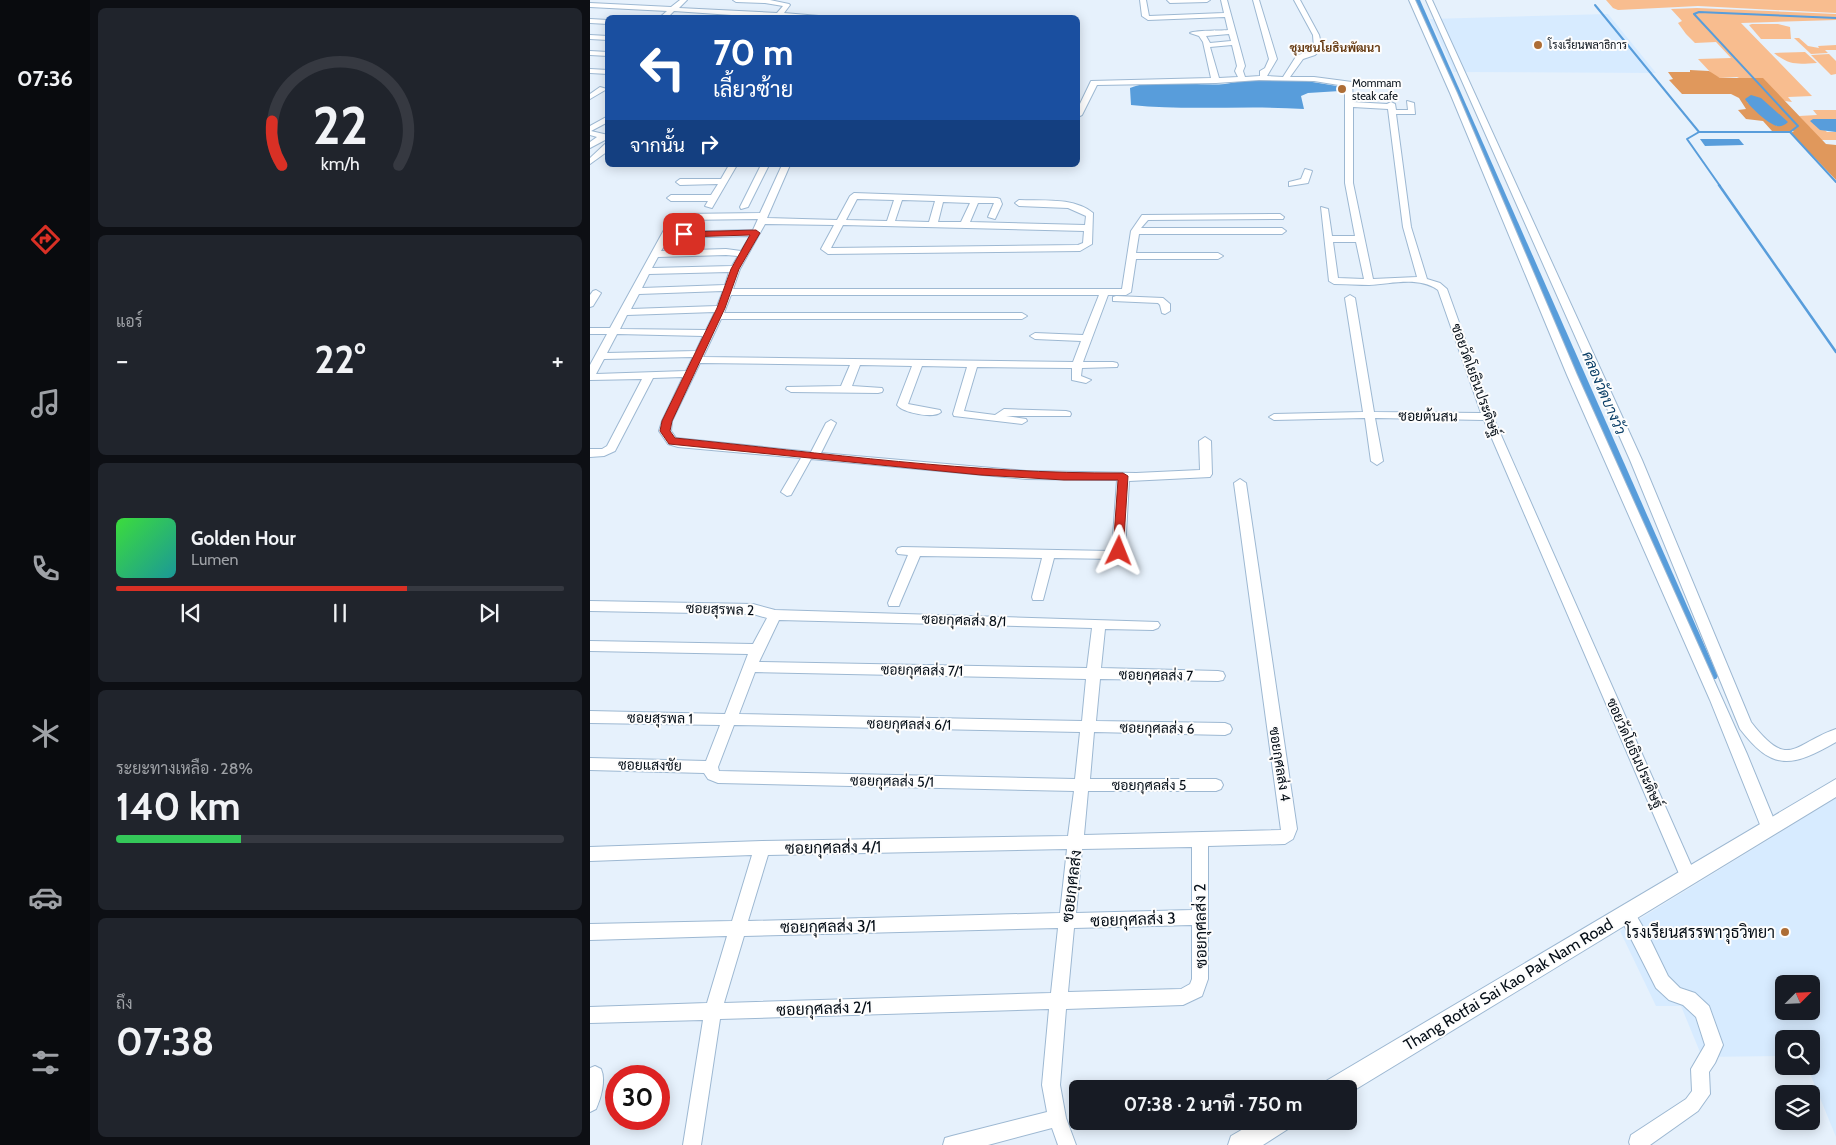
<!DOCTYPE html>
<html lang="th">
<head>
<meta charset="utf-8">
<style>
	:root { --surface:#171b24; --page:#20242c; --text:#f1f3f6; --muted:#9ea1a6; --line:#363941; --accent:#d93025 }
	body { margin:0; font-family:Cabin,Sarabun,sans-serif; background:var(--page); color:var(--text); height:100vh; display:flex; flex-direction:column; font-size:19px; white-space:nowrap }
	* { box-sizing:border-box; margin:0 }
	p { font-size:16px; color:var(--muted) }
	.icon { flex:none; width:28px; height:28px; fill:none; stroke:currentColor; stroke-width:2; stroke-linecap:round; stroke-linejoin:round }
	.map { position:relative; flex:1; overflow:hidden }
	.side { display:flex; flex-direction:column; gap:8px; padding:8px; background:#0d0f14; width:500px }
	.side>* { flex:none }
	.hud { position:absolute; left:15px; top:15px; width:475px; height:152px; border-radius:8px; box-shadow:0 2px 12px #0003; background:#1a4fa0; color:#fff; overflow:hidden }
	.needle { width:32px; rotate:66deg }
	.controls { position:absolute; left:1185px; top:975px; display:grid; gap:10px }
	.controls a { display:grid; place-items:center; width:45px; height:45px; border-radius:8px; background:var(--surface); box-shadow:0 2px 12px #0003; font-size:25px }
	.speed { position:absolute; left:15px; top:1065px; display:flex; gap:10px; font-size:25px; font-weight:700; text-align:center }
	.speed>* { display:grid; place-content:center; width:65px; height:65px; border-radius:50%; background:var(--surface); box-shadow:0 2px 12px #0003; line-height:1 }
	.speed .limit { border:8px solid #d22; background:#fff; color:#111 }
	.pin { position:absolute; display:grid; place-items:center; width:42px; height:42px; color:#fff; margin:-21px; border-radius:10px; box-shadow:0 2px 8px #0006 }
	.me { position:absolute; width:55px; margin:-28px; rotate:2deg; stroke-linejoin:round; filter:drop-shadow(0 0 4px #0008) }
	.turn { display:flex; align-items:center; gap:18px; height:105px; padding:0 25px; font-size:22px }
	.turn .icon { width:65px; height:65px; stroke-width:2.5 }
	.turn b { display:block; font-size:35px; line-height:42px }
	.then { display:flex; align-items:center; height:48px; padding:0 25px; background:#0003; gap:10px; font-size:19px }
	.big { font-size:38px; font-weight:700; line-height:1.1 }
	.side .tile { flex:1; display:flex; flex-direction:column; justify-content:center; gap:8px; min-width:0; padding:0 18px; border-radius:8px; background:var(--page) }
	.side .dial { align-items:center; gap:0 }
	.dial svg { height:130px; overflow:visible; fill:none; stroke:var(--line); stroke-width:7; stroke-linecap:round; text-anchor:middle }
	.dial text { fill:var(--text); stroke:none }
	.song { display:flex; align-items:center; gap:15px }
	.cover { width:60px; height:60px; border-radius:8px; background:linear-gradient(135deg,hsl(120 70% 55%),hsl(180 70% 35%)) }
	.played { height:5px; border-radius:2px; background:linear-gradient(90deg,var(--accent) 65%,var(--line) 65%) }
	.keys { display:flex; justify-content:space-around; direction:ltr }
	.heat { display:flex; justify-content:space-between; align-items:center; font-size:28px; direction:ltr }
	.charge { height:8px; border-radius:4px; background:linear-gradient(90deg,#34c759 28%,var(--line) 0) }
	.trip { position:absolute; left:479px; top:1080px; width:288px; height:50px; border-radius:8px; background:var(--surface); box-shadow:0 2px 12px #0003; font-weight:700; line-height:50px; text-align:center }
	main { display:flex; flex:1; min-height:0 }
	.menu { display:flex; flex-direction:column; width:90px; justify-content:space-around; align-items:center; background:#090b0e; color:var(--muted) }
	.menu .icon { width:35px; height:35px }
	.menu .selected { color:var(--accent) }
	.menu b { font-size:22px; color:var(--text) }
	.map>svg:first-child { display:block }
</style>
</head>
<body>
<main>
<nav class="menu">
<b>07:36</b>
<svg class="icon selected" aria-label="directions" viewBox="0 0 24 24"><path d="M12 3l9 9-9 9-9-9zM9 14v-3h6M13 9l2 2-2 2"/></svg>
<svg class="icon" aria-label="music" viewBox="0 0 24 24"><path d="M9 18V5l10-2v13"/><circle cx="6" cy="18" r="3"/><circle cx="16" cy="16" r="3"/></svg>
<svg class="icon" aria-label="phone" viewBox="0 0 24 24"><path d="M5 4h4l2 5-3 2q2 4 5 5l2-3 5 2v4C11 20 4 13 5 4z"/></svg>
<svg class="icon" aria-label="climate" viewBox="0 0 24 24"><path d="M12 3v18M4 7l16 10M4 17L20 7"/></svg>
<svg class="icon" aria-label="car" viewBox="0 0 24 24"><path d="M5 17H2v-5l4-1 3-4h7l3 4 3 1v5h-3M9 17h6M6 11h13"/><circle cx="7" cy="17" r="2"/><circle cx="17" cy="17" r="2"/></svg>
<svg class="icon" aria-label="filters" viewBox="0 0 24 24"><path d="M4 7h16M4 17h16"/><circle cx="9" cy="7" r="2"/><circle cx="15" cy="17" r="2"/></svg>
</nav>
<section class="side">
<div class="tile dial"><svg viewBox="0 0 100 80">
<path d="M14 69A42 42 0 1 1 86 69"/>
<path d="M14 69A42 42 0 0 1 8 42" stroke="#d93025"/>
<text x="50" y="56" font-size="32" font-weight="700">22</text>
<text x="50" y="72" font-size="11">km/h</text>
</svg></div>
<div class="tile"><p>แอร์</p>
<div class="heat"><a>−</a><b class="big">22°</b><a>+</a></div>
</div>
<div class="tile">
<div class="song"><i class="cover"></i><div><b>Golden Hour</b><p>Lumen</p></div></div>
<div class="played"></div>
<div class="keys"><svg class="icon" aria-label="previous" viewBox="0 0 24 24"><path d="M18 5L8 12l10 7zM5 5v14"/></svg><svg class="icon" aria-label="pause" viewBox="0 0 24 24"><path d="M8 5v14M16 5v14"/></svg><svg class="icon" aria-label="next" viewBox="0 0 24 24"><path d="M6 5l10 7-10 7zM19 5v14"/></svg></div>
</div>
<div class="tile"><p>ระยะทางเหลือ · 28%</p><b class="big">140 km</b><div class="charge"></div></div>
<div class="tile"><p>ถึง</p><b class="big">07:38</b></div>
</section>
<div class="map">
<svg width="1246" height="1145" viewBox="0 0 1246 1145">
	<rect width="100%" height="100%" fill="#e6f1fc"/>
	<g fill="#d7ebff" fill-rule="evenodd">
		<polygon points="1018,14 1066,73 864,72 840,19"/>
		<path d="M1246 798V1137L1217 1066H1221V1039H1194V1056L1112 1057 1091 1006H1066L1030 931ZM1194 984H1221V1011H1194Z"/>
	</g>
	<g fill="#f8bd8f">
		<polygon points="1016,0 1246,0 1246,13 1108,6 1028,10 1023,8"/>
		<polygon points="1107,8 1246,14 1246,20 1151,23 1222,96 1198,97 1202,102 1195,101 1147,77 1130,78 1123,75 1108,59 1141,58 1126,42 1105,43 1096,34 1088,23 1092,21 1081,9"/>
		<polygon points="1162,24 1188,24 1200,27 1201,39 1171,39 1159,25"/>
		<polygon points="1204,38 1209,38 1218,46 1229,48 1228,46 1246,45 1246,50 1235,50 1238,53 1221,54"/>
		<path d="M1215 52 1227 63C1208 64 1200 66 1184 53Z"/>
		<polygon points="1239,54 1246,61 1246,74 1241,75 1221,55"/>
		<polygon points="1223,110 1246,110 1246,119 1223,119 1237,132 1246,132 1246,140 1231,140 1209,116 1227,115"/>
	</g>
	<path fill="#e0985c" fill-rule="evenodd" d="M1100 70 1119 71 1130 78H1173L1236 144 1246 145V180L1201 133 1204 131H1182L1173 121 1156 119 1148 110 1156 109 1149 98 1141 94H1092L1079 80 1083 79 1078 72H1100ZM1157 102 1183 111 1197 122 1187 126Z"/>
	<g fill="#589ddb">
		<path d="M658 79H704L753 87 750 91 718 93 711 96 714 109C656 105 599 111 541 105L540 88C570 76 604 87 635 84 643 83 651 81 658 79Z"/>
		<path d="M1161 95 1171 98 1198 122C1195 125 1191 127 1187 126 1178 124 1159 106 1155 99Z"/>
		<polygon points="1223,119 1246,119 1246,132 1230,130 1220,121"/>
		<polygon points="1110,139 1149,139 1154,145 1115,146"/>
	</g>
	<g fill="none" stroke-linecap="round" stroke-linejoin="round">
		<g stroke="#589ddb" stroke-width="2">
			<polyline points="1005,5 1109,132 1097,139 1130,186"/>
			<polyline points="1246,18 1109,12 1104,14 1208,126 1200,132 1246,182"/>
			<polyline points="1109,132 1200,132"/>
		</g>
		<polyline stroke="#589ddb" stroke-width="2.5" points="1129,185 1246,352"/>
		<polygon fill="#589ddb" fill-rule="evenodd" points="824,0 830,0 1128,676 1126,679 1118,679 1116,676"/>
		<defs>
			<g id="minor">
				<polygon points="90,0 97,0 89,8 187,13 193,6 175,3 146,2 143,0 180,0 199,4 200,5 194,13 252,18 183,18 84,11 77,18 69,18 77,11 0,7 0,3 81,7"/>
				<path d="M550 0H556L559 16 634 13 631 0H637L655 66 653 71 655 77 670 76V71L675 68 679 59 663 0H669L687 59 677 76 693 77 707 55 721 52 724 48 723 35 704 0H710L729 35 732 48 725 55 713 59 700 77H724L762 82 763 102 797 104 801 102 805 104 806 110H818L817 101 824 103 825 114H806L821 227 837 279 850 283 857 289 903 417 1106 876 1104 881 1098 883 1092 881 1090 876 894 420 785 418 793 461 787 465 781 461 775 418 684 420 679 417 684 414 773 412 755 298 760 295 765 298 784 412 891 413 848 290C829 276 801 284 779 285 767 285 756 284 744 284L739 281 731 207 738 209 742 236H765L755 183V86L724 81 669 80 626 83 507 85 492 115 488 117V108L501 81 621 78 613 42 609 36 600 33C606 30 629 31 638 30L635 17 558 20 552 16ZM639 34 641 41 620 43 616 36ZM642 45 647 66 645 71 648 77 629 78 620 47ZM763 107 798 109 813 227 827 277 783 279 763 183ZM743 242H766L774 279 748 278Z"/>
				<polygon points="577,0 620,0 617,2 580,3"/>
				<polygon points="819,0 825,0 867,93 987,375 1157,754 1187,827 1184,832 1179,834 1174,832 1171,827 1120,700 977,375 860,93"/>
				<path d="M836 0H842L1052 460 1161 722C1199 771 1203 744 1246 729V742C1202 767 1183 772 1150 729L1040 460Z"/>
				<polygon points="0,19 18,20 18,24 0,23"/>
				<polygon points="0,35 18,36 18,40 0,39"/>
				<polygon points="0,51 18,52 18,56 0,55"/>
				<polygon points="0,69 18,70 18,74 0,73"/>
				<polygon points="10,87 17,89 0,99 0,94"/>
				<polygon points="18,116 18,122 1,131 18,135 18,140 15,140 0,148 0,142 7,137 0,135 0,126"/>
				<polygon points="15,144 18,144 18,151 0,164 0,158"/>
				<polygon points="139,165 147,165 122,208 115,206 118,201 81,201 77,198 81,195 121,195 128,184 90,185 86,182 90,179 131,179"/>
				<polygon points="171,165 179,165 158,207 151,209 150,207"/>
				<path d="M192 165H200L177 218 247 220 260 196 264 193 407 198 410 199 412 204 405 219 398 217 404 203H388L380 222 495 225 496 216 478 208 429 206 425 203 429 200C452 201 484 197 503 213L502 244 490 251 238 254 231 249 244 225 175 224 150 269 143 289H532L541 231 552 215 690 214 694 217 693 219 558 220 551 228H692L696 231 692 234H549L546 253H628L633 256 628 259H546L541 292 536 295H518L493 362H523L527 363 528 365 527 367 492 368 491 376 501 380 496 383 482 380V368L387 367 374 411 405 415 414 409 476 411 480 412 481 414 480 416H416L436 419 437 421 432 424 364 416 363 414 377 367 332 366 318 404 350 410 351 412C344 419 313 413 307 405L322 366 270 365 262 386 292 388 293 390 292 392 288 393 201 392 196 389 197 387 251 386 260 365 110 363 82 421 81 431 86 438 221 452 236 423 241 420 246 423 231 453 436 471 546 473 610 470 609 441 615 437 621 441 622 474 620 477 539 481 535 551 529 558 525 559 464 558 453 600H443L442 597 452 558 330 556 310 603 309 606H299L298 603 318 555 308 554 306 551 308 548 312 547 522 551 527 480 436 479 221 459 201 495 197 496 191 492 211 458 88 447 78 444 69 431 72 421 93 377 63 378 25 451 14 456 0 457V449H12L17 446 52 379 0 380V365L17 334H0V328H20L80 219 92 214 170 213ZM267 199 304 200 297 221 256 220ZM312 200 345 201 339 222 305 221ZM353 202 380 203 371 222H348ZM168 219 163 230 81 232 87 223 93 220ZM253 225 494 231 493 243 488 245 241 248ZM160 236 151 251 136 249 71 251 79 238ZM136 255 148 256 142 266 62 268 68 257ZM139 272 135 285 52 288 59 274ZM133 291 127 306 41 309 49 294ZM141 295H509L493 335 445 333 440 336 445 339 491 341 483 362 113 357 131 319H432L437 316 432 313H134ZM125 312 116 330 30 329 37 315ZM27 334 113 336 106 351 17 353ZM103 357 96 371 6 374 14 359Z"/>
				<polygon points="715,169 722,171 718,183 699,186 699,182 711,179"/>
				<polygon points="6,290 11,293 3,306 0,307 0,295 3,291"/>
				<polygon points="526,296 573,298 580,304 580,311 575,314 572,313 570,305 568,303 523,301 523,297"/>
				<path d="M650 479 656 483 707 829 703 839 695 844 618 846V979L612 996 593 1005 476 1009 470 1085 476 1118 486 1145H468L462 1128 398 1145H353L355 1138 362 1136 457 1112 452 1085 459 1009 130 1019 111 1145H93L113 1020 0 1023V1007L117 1003 137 936 0 940V924L142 921 162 855 0 861V847L172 841 478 836 484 791 128 783 118 779 114 773 0 770V758L116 761 130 725 0 723V711L135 714 158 654 0 651V641L163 644 177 618 163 614 0 611V601L163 604 185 610 568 622 570 625 568 628 563 630 515 629 511 668 628 671 633 672 635 676 633 680 628 681 510 679 506 721 635 723 640 725 642 729 640 733 635 735 504 732 500 779H626L631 781 633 785 631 789 626 791H498L494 835 691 830 644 483ZM189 620 502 628 497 668 169 662ZM165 672 496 679 492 721 149 714ZM144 725 490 732 485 779 129 771 128 767ZM602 847V910L486 913 492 849ZM477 849 470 913 158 921 178 855ZM602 925V979L600 984 591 989 478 992 484 928ZM468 928 461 993 134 1003 154 936Z"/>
				<polygon points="1036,906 1042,908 1061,941 1078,976 1090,988 1105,993 1119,1006 1133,1045 1125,1063 1119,1072 1120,1094 1108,1111 1060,1145 1040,1145 1039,1142 1041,1135 1096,1099 1102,1091 1101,1069 1115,1045 1106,1017 1093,1005 1079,1000 1066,988 1028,913 1030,908"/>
				<path d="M5 1066 11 1069C16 1080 11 1098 6 1109L0 1112V1068Z"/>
			</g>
			<g id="major">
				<polygon points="1246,779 1246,797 758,1094 758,1089 732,1089 736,1081"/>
				<polygon points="667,1121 702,1121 698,1129 673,1145 638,1145 641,1136"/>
			</g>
		</defs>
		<use href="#minor" stroke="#9db8d2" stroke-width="2"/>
		<use href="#major" stroke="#9db8d2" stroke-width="2"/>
		<use href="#minor" fill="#fff" fill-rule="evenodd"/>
		<use href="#major" fill="#fff" fill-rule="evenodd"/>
	</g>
	<path fill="#d93025" stroke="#8d1f18" d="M166 230 170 233 149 269 135 308 82 421 80 431 85 438C234 453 383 474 533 473L538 476 533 554 529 555 523 551 528 480H474L391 475 79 444 70 431 72 421 127 308 141 269 160 235 94 237 89 234 94 232Z"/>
	<g fill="#ad6d36" stroke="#fdfdfd" stroke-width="2">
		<circle cx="948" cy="45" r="5"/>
		<circle cx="752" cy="89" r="5"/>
		<circle cx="1195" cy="932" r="5"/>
	</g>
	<g text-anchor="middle" stroke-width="4" stroke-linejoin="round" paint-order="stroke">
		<g font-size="11" fill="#050e17" stroke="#fdfdfd" text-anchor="start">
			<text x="958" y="49">โรงเรียนพลาธิการ</text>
			<text x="762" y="87">Mommam<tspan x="762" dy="13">steak cafe</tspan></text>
		</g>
		<g font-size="12" font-weight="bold" fill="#663b13" stroke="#fdfdfd">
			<text x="745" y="52">ชุมชนโยธินพัฒนา</text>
		</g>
		<g font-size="14" fill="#050e17" stroke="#fdfdfd">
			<text transform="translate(886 380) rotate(70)" y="5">ซอยวัดโยธินประดิษฐ์</text>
			<text transform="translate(838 416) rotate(1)" y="5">ซอยต้นสน</text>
			<text transform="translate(130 609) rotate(2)" y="5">ซอยสุรพล 2</text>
			<text transform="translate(374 620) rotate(2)" y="5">ซอยกุศลส่ง 8/1</text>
			<text transform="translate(332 670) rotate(1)" y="5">ซอยกุศลส่ง 7/1</text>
			<text transform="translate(566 675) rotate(1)" y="5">ซอยกุศลส่ง 7</text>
			<text transform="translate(70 718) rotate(1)" y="5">ซอยสุรพล 1</text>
			<text transform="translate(319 724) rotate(1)" y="5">ซอยกุศลส่ง 6/1</text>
			<text transform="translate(567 728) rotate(1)" y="5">ซอยกุศลส่ง 6</text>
			<text transform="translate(1045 753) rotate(66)" y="5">ซอยวัดโยธินประดิษฐ์</text>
			<text transform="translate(690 764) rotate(81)" y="5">ซอยกุศลส่ง 4</text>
			<text transform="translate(60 765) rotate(1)" y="5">ซอยแสงชัย</text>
			<text transform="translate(302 781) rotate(1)" y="5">ซอยกุศลส่ง 5/1</text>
			<text x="559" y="790">ซอยกุศลส่ง 5</text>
		</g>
		<g font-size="15" font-style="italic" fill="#083d66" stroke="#fdfdfd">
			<text transform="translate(1014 393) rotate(67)" y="5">คลองวัดบางวัว</text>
		</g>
		<g font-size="16" fill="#050e17" stroke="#fdfdfd">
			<text transform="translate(243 847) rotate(-1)" y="6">ซอยกุศลส่ง 4/1</text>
			<text transform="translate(481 886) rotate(-83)" y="6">ซอยกุศลส่ง</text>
			<text transform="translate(543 919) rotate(-2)" y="6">ซอยกุศลส่ง 3</text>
			<text transform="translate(238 926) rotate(-1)" y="6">ซอยกุศลส่ง 3/1</text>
			<text transform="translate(610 926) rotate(-91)" y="6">ซอยกุศลส่ง 2</text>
			<text transform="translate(918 984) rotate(-31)" y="6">Thang Rotfai Sai Kao Pak Nam Road</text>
			<text transform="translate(234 1008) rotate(-2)" y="6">ซอยกุศลส่ง 2/1</text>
		</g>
		<g font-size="16" fill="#050e17" stroke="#fdfdfd" text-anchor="end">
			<text x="1185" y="938">โรงเรียนสรรพาวุธวิทยา</text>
		</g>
	</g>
</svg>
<div class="controls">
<a><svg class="needle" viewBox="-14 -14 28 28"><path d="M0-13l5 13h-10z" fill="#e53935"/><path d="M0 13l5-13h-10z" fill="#9ea1a6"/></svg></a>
<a><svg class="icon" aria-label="search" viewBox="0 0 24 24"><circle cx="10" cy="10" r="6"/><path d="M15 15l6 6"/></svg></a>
<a><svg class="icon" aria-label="layers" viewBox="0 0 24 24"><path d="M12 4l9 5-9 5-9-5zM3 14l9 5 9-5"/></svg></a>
</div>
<div class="speed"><div class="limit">30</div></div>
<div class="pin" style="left:94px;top:234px;background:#d93025"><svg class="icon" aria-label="arrive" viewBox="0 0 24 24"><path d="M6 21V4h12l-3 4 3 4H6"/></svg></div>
<svg class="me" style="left:529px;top:551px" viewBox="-20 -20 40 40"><path d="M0-17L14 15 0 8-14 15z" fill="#d93025" stroke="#fff" stroke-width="4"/></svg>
<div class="trip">07:38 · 2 นาที · 750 m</div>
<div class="hud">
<div class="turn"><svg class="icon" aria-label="left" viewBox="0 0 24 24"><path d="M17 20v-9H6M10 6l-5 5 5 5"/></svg><div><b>70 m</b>เลี้ยวซ้าย</div></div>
<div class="then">จากนั้น<svg class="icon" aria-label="right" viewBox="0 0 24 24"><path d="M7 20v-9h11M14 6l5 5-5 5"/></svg></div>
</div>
</div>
</main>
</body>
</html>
